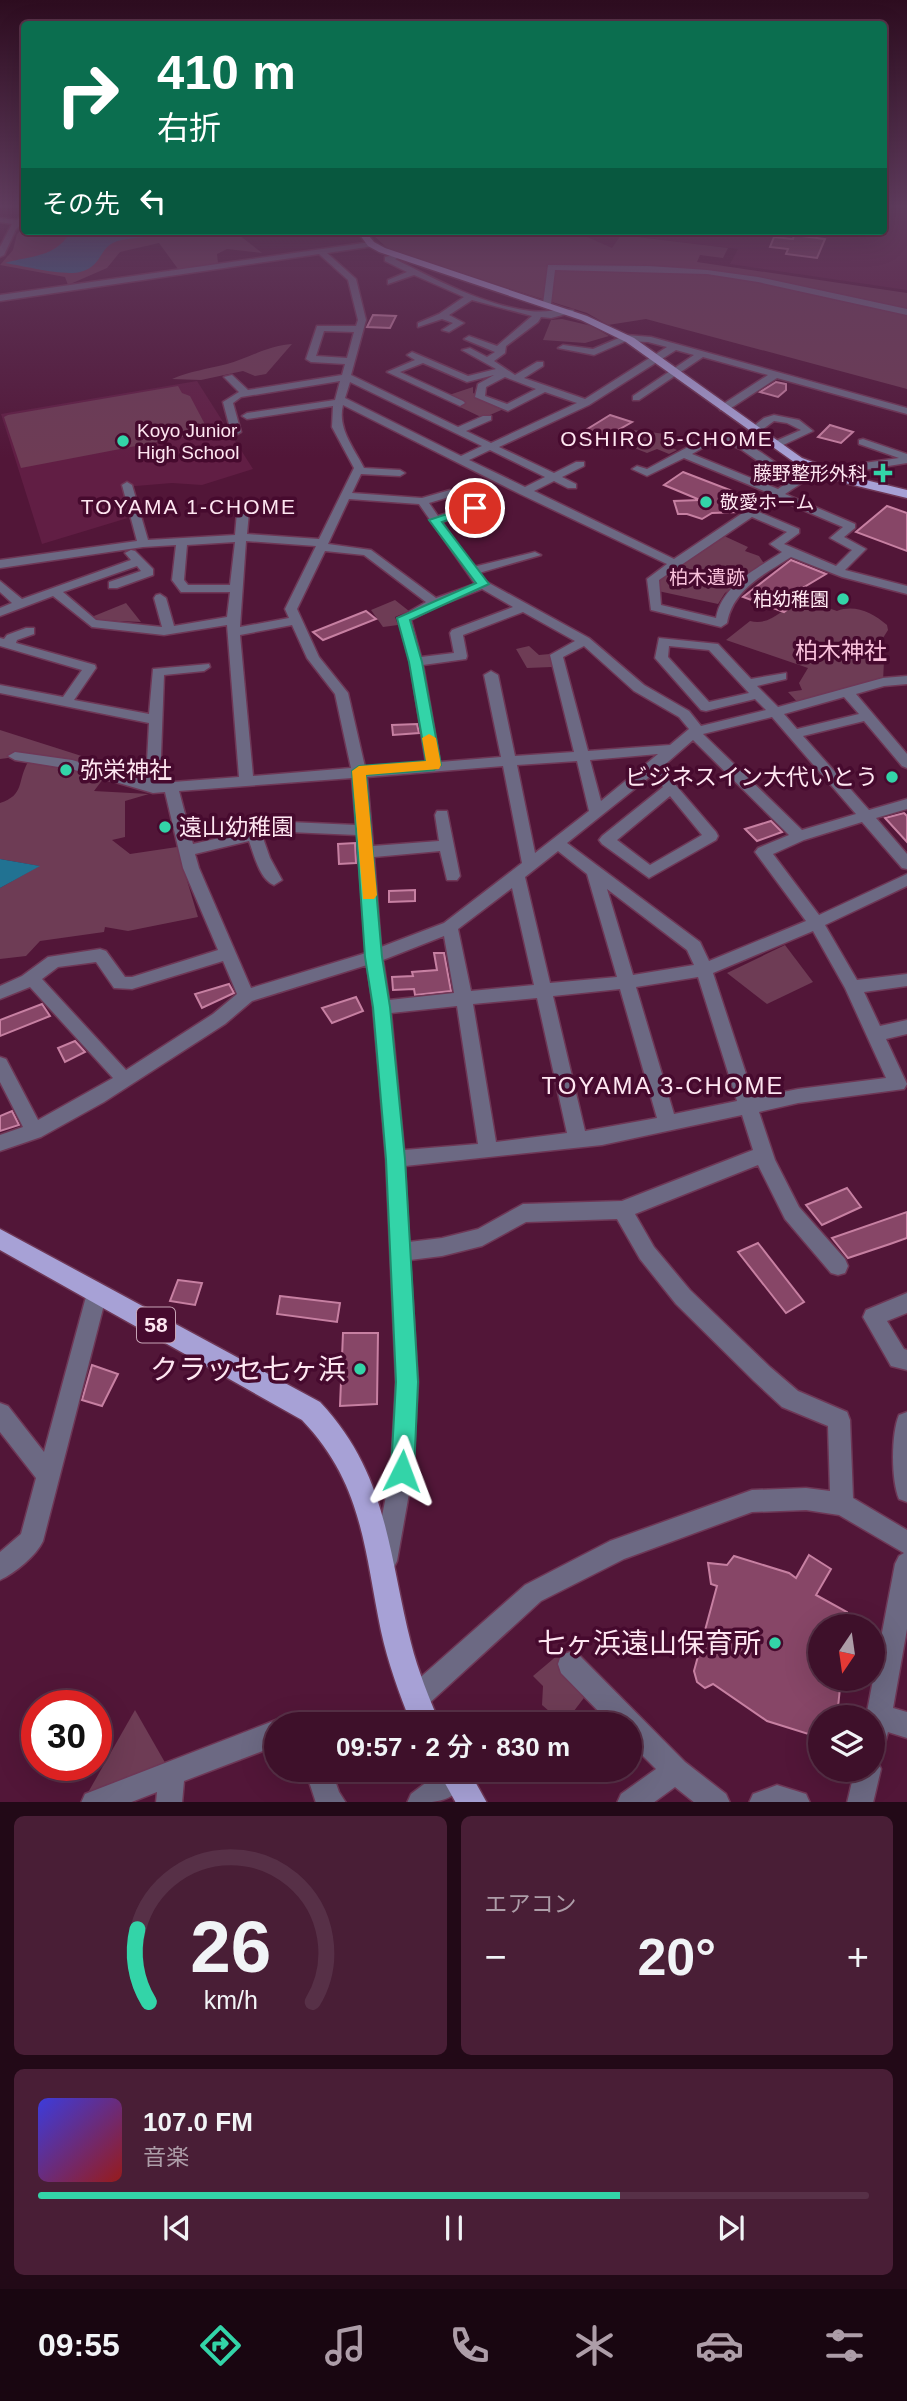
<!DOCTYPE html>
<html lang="ja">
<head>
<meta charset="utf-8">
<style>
	:root { --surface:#3e102a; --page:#491e36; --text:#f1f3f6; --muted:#ad9da8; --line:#573047; --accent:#33d4a8 }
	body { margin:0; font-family:Helvetica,"Noto Sans JP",sans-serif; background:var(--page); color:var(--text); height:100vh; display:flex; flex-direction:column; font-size:26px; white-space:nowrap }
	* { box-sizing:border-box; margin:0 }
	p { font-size:23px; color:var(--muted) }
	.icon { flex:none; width:38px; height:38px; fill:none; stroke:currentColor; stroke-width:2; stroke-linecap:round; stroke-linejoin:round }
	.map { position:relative; height:1802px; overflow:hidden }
	.sheet { display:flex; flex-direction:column; gap:14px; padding:14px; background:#220917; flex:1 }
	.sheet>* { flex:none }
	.guide { position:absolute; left:21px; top:21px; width:866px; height:214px; border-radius:7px; box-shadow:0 7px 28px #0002,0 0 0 2px var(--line); background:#0b6e4f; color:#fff; overflow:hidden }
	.needle { width:46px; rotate:193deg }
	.tools { position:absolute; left:808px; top:1614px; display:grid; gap:14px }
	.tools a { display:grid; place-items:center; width:77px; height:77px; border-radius:50%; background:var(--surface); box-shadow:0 7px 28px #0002,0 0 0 2px var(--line); font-size:35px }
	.speed { position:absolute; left:21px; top:1690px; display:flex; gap:14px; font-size:35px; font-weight:700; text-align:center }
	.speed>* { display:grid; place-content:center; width:91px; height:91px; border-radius:50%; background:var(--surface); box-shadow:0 7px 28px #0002,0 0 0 2px var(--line); line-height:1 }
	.speed .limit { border:10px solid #d22; background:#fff; color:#111 }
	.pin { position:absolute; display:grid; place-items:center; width:60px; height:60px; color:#fff; margin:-30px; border:4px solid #fff; border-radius:50%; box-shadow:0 2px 7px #0007 }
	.me { position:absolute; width:77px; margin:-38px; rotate:3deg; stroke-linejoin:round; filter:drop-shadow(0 0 5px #0008) }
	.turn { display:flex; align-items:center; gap:24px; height:147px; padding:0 21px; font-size:32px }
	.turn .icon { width:91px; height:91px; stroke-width:2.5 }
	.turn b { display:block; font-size:49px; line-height:60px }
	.then { display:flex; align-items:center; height:66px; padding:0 21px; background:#0003; gap:14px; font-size:26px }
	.big { font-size:52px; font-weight:600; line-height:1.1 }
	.sheet .card { flex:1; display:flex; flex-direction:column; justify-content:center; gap:10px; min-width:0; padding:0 24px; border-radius:10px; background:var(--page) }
	.sheet .dial { align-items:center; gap:0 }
	.dial svg { height:182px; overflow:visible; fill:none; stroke:var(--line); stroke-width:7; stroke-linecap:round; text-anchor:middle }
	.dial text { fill:var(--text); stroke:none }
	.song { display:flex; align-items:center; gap:21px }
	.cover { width:84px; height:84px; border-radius:10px; background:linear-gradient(135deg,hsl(240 70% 55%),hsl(0 70% 35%)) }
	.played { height:7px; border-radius:4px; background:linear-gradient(90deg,var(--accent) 70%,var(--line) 70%) }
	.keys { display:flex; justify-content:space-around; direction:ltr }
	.heat { display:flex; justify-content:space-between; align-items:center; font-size:38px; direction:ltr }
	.sheet .tiles { flex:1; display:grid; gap:14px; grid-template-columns:1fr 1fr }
	.card:last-child { grid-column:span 2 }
	.trip { position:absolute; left:264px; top:1712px; width:378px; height:70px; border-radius:35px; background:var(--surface); box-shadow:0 7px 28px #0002,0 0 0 2px var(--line); font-weight:600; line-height:70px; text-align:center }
	.tabs { display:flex; height:112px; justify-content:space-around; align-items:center; background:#190611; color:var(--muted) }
	.tabs .icon { width:49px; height:49px }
	.tabs .on { color:var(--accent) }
	.tabs b { font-size:32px; color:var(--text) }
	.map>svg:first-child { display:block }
</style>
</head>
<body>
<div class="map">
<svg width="907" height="1803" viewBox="0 0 907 1803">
	<rect width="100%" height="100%" fill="#521638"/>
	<g fill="#611e44">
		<polygon points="884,205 907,205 907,290 730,264 738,249 622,235 612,249 574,231 884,231"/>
		<polygon points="197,381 253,469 202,485 172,483 124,487 131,517 42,544 1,414"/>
	</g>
	<g fill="#6e3c55">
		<polygon points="24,228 24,231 249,231 239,235 262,253 227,249 217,254 218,263 178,269 159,243 120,252 107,268 68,285 65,277 0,265 13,250 17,234"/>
		<polygon points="369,231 574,231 612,248 621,235 728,248 723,258 700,255 697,262 907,293 907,389 646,319 608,325 587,313 402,255 387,248"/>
		<polygon points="562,319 592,326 609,336 585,343 543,340 551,320"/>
		<path d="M292 344 266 374 255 376 243 371 201 380 172 379C190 371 208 369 227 364 249 358 269 345 292 344Z"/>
		<polygon points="178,386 182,393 190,396 209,432 21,468 4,417 8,415"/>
		<polygon points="473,387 473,393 506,408 483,418 460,407 462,403 446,396"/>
		<polygon points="618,428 673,435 677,438 665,445 677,450 669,454 657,449 647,453 616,441"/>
		<polygon points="722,535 748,547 745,551 759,556 765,565 725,593 718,604 658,591 657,579"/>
		<path d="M799 598 837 611C855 604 873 613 887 625L888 630 878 646 884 660 883 682 801 706 788 692 802 690 799 683 808 668 726 640 750 621C771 626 783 609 799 598Z"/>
		<polygon points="395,600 409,611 395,617 398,625 383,627 371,610"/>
		<polygon points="126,603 141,622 95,620 94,616"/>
		<polygon points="529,646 539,655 550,654 552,667 527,668 516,649"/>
		<path d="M0 730 113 766 94 791 149 794 125 801V837L112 840 130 854 177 847 198 917 128 931 105 927 104 932 40 941 26 956 0 959V888L39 866 0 859V803C25 795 17 781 28 762L8 758 0 759Z"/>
		<polygon points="785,945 813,982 767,1004 727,973"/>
		<polygon points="559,1654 593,1686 564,1724 542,1705 543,1686 533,1676"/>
		<polygon points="135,1710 171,1773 82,1803"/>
	</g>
	<g fill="#217292">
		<path d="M71 231H180V235C165 236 128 237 115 242 98 249 103 266 80 272 63 276 24 266 5 263 32 255 56 258 71 231Z"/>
		<polygon points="0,859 40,866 0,888"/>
	</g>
	<g fill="#874667" stroke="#c780a2" stroke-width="2">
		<polygon points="794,235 825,239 817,258 786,254 788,249 770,247 774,237 793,239"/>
		<polygon points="373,315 396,316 390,328 367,327"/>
		<polygon points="776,382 786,384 786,390 778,397 760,392"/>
		<polygon points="610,415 632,422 597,442 581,433"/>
		<polygon points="830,425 853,432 841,443 818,437"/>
		<polygon points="683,472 735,492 740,512 712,513 702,519 687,514 678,514 674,501 700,500 664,485"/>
		<polygon points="887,506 907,513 907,551 856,532"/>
		<polygon points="791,560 826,574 801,589 803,590 787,602 793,605 784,612 743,597"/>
		<polygon points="366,611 376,619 323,640 313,632"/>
		<polygon points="417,724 419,733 393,735 392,725"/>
		<polygon points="904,813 907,816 907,842 885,818"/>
		<polygon points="771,821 782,832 757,841 745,829"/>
		<polygon points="355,843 356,863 339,864 338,844"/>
		<polygon points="415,890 415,901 389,902 389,891"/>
		<polygon points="434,953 444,953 451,991 415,995 414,989 393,990 392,977 413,976 412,972 437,970"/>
		<polygon points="229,984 234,993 202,1008 195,994"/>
		<polygon points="356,997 363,1011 332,1023 322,1008"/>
		<polygon points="42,1004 50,1016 0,1036 0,1020"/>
		<polygon points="75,1041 85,1052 65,1062 58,1048"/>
		<polygon points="12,1111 19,1125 0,1131 0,1116"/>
		<polygon points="847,1188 861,1207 822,1225 806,1205"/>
		<polygon points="907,1212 907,1238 890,1244 848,1258 832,1238"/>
		<polygon points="758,1243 804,1302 786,1313 738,1252"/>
		<polygon points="178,1280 202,1283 195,1305 170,1301"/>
		<polygon points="280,1296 340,1303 337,1322 277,1314"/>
		<polygon points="343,1333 378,1333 377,1404 340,1406"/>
		<polygon points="92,1365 118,1374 102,1406 82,1400"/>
		<polygon points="809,1555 831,1569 816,1595 847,1612 846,1626 821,1626 821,1678 841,1678 837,1717 821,1717 821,1738 767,1721 713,1684 705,1688 697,1682 694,1671 717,1586 711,1584 708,1563 727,1565 734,1556 789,1573 796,1578"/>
	</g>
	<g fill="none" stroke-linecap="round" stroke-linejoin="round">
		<defs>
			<g id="minor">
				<polygon points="21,216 24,216 24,222 16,229 4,255 0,257 0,247 12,224 0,222 0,218 17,220"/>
				<path d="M371 242 374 246 327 253 356 279 366 320 351 375 458 427 483 416H491V420L466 431 491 443 577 403 545 392 508 411 475 397 478 384 494 375 467 382 423 363 400 372 463 401 465 403 460 406 387 372 415 360 407 355 412 352 468 376 496 369 462 350 470 348 487 357 495 352 464 339 469 336 497 346 532 316 472 300 449 315 464 323 449 332 442 330 453 323 442 319 418 327V323L439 314 464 297 414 275 388 284V280L407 272 385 261V257L401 253V257L395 259C436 280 484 305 530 311 545 313 559 309 573 310L574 312 551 318 541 317 538 322 506 346 505 353 494 361 515 375 537 362H543V366L524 378 585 399 667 347 648 342 626 341 594 355 558 348 563 345 593 349 626 335 651 337 907 408V414L777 378 728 410H720V406L768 375 703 357 639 400H633V396L694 355 676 350 589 405 499 447 554 473 576 462H584V466L562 477 576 484V488H568L554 481 534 491 674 559 771 494 684 458 647 476 632 469 637 466 647 469 714 433C738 431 776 464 796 477L812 467H820V471L785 494 855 524V528L844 537 866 549 845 570 907 586V594L842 577 791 557C765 574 733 589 727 623L721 627 651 610 647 579 667 564 520 494 343 405C337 428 354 448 364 468L400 470 405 473 400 476 361 474 352 493 422 498 450 490 479 506V510L442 522 473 567 535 552 541 555 479 573 487 582 589 638 644 685 689 711 701 726 766 710 755 699 706 711 701 710 655 658 659 638 718 644 751 679 786 673V679L757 686 778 707 883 678 907 676V684L884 686 856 694 907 754V768L902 766 864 721 803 736 869 810 907 799V809L876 818 907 854V869L902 868 862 822 804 840 773 854 819 915 907 874V886L825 925 857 980 907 974V986L864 992 880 1026 907 1020V1034L886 1039 907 1084 904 1089 798 1103 759 1112 775 1160 799 1207 845 1259 848 1266 845 1273 838 1275 831 1273 785 1219 758 1165 635 1214 654 1247 690 1290 770 1367 798 1391 847 1412 850 1420 853 1498 907 1530V1629L893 1708 907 1712V1738L888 1732 882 1754 873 1758V1717H866L895 1564 899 1556 904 1553 839 1515 806 1510 752 1512 624 1559 541 1601 424 1708 415 1712 406 1708 402 1699 406 1690 525 1585 610 1541 752 1490 806 1488 830 1491 828 1426 782 1407 754 1381 676 1304 640 1259 617 1219 526 1222 482 1246 442 1256 410 1260 418 1382 413 1471 397 1561 393 1569 385 1573 377 1569 373 1561 391 1471 396 1382 386 1159 373 1007 367 965 252 1001 225 1024 104 1102 41 1137 0 1151V1135L23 1127 0 1082V1057L6 1059 38 1120 113 1078 30 987 0 999V986L22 976 48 957 100 949 106 951 125 977H132L218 950 183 868 165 792 153 793 71 769 15 760 8 756 15 752 72 760 146 781 149 723 0 693V685L63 697 82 670 0 646V638L4 639 7 635 26 628H34V634L17 640 16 643 95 665 96 668 74 700 149 714 153 669 209 664 210 667 204 671 164 675 160 783 239 777 227 625 164 635 92 627 53 596 0 616V608L12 603 0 592V581L22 599 131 560 125 553 131 550 135 551 153 569V575L117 588H109V582L141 571 137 566 63 592 96 620 162 627 154 598 156 595 160 594 166 598 174 626 227 617 230 592H181L172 580 176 545 143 547 0 568V560L137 541 122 485 127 482 132 485 148 540 235 535 237 512 232 503 238 500 242 501 249 512 247 534 319 539 354 468 332 427 333 406 247 419 242 416 247 413 335 400 340 381 241 397 233 403 241 432 236 435 231 432 223 402 239 392 224 377 232 375 248 390 342 375 345 364 311 362 306 359 317 326H356L358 320 348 280 319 254 0 301V295ZM324 331 354 332 347 358 316 356ZM505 377 536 389 507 404 485 396 486 387ZM350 382 482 446 461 456 345 398ZM718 439 742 450 788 482 778 489 692 454ZM490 450 545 477 525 487 469 460ZM449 497 466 507 438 516 429 503ZM349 499 419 504 475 584 436 598 371 550 328 544ZM777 499 843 527 830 538 852 550 836 566 784 544 799 533V529L759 512ZM752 517 787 532 770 544 782 552C757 569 722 585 716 618L661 605 659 580ZM246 541 316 546 285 609 289 618 240 627ZM235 542 230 585H188L184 580 187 545ZM325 551 364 555 426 602 398 618 410 662 426 763 365 767 348 693 319 657 297 609ZM482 589 513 607 452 630 450 633 454 653 421 657 411 620 438 606ZM523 612 575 641 550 655 574 752 515 756 498 675 491 671 484 675 501 757 440 762 423 665 466 659 467 656 463 635ZM292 625 307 658 335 694 351 768 253 776 240 635ZM584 646 634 691 679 717 689 729 670 745 588 751 563 657ZM669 646 709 650 749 693 709 702 668 657ZM844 697 859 714 797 729 784 714ZM772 717 856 814 802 830 703 734ZM693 740 789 835 758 848 755 852 806 921 709 961 700 942 567 843 652 775 663 787 602 836 599 840 602 844 649 878 716 840 718 836 716 832 661 768ZM658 754 601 801 590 760ZM577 761 589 811 535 853 517 765ZM503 766 522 863 444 923 381 947 374 857 440 851 447 880H457L460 876 447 811H437L435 815 439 841 373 846 367 777ZM352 778 356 825 289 822 193 844 179 791ZM670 796 702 835 650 865 617 840ZM289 832 357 835 366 953 251 988 199 868 195 854 249 841C254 855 260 880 274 885L282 880 270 858 263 838ZM558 851 587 874 617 977 550 983 525 877ZM512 888 534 985 471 991 458 929ZM607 889 687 950 694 965 633 975ZM813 931 845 988 886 1078 798 1089 754 1098 713 973ZM444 936 454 993 389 1000 383 960ZM223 961 237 994 213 1014 126 1070 42 979 58 967 96 962 114 988 132 989ZM698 977 737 1101 674 1114 636 987ZM620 989 657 1118 585 1131 553 996ZM537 998 567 1133 496 1142 473 1004ZM457 1006 478 1144 404 1150 391 1013ZM742 1115 753 1150 622 1201 523 1204 478 1229 442 1238 409 1242 405 1166 602 1145Z"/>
				<polygon points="548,265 649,266 707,270 758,277 907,309 907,315 758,282 707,274 555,270 551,304 547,307 543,304"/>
				<polygon points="774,415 799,420 813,431 779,447 771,447 771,443 801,430 787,423 774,421 759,432 751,432 751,428 764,418"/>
				<polygon points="863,439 907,454 907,463 826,476 826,472 843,466 899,458 859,444 859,440"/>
				<path d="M97 1284 104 1286 107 1293 43 1541C36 1556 15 1573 0 1580V1552L21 1534 36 1478 0 1432V1403L8 1406 44 1452 87 1293 90 1286Z"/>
				<polygon points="907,1293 907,1313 887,1321 904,1349 907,1350 907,1370 891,1366 863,1317 866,1310"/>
				<path d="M907 1412V1502L899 1499C891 1480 891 1434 899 1415Z"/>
				<polygon points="570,1652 579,1655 685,1762 726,1794 730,1803 695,1803 675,1787 653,1803 617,1803 621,1794 656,1769 630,1743 630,1724 611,1724 561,1673 558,1664 561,1655"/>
				<polygon points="276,1720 285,1724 276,1724 276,1746 184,1781 182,1803 156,1803 157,1792 129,1803 81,1803 85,1794"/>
				<polygon points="873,1758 877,1760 881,1769 873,1803 847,1803 855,1769 873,1769"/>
				<polygon points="305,1769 331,1769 339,1792 346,1803 316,1803"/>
				<path d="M444 1769H465L468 1777C456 1803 433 1803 407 1803L411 1794Z"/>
				<polygon points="777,1785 806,1794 810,1803 749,1803 753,1794"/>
			</g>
			<g id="major">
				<polygon points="357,231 365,231 374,242 385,248 587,316 634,338 802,458 853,477 907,490 907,498 845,483 794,462 626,342 581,320 379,252 368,246"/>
				<path d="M0 1229 320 1402C388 1474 388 1553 411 1643 418 1671 429 1697 440 1724L411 1723C399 1693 388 1663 381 1631 364 1549 363 1484 302 1420L0 1250Z"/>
				<polygon points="437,1769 468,1769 487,1803 456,1803"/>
			</g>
		</defs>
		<use href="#minor" stroke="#6e3756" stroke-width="3"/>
		<use href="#major" stroke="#6e3756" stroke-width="3"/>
		<use href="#minor" fill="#6c6983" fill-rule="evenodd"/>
		<use href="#major" fill="#a7a1d6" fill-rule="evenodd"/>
	</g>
	<linearGradient id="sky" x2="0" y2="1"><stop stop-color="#2d0c1f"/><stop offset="0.45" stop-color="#603c5e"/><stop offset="1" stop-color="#603c5e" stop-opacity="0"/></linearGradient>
	<rect width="907" height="458" fill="url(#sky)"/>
	<polygon fill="#33d4a8" stroke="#218a6d" stroke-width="2" points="471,506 481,508 442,522 489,584 410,620 422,662 441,765 434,770 366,775 382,957 390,1007 405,1159 418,1382 414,1471 410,1479 402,1483 394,1479 391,1471 396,1382 386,1159 373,1007 365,957 352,771 359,766 426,761 409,662 397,618 476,583 429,520"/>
	<polygon fill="#f59e0b" points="429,734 436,738 441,765 439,769 366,775 377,895 374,899 363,899 352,771 359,766 426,761 422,738"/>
	<g fill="#33d4a8" stroke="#460a2e" stroke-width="2.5">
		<circle cx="123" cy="441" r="7"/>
		<path d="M879.5 462.5h7v7h7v7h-7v7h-7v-7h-7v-7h7z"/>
		<circle cx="706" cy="502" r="7"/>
		<circle cx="843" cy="599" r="7"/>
		<circle cx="66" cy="770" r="7"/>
		<circle cx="892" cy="777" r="7"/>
		<circle cx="165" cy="827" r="7"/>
		<circle cx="360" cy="1369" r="7"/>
		<circle cx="775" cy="1643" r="7"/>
	</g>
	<g text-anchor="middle" stroke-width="7" stroke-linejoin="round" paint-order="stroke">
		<g font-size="19" fill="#fee6f1" stroke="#460a2e" text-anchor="start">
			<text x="137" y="437">Koyo Junior<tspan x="137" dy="22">High School</tspan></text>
			<text x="867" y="480" text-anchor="end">藤野整形外科</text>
			<text x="720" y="509">敬愛ホーム</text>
			<text x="829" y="606" text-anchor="end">柏幼稚園</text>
		</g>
		<g font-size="19" fill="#f9c1db" stroke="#460a2e">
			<text x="707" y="584">柏木遺跡</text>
		</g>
		<g font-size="21" letter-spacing="2" fill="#fee6f1" stroke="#460a2e">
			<text x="667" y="446">OSHIRO 5-CHOME</text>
			<text x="189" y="514">TOYAMA 1-CHOME</text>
		</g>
		<rect fill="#460a2e" stroke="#c7a4b6" stroke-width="2" x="137" y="1307.5" width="38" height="35" rx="5"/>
		<g font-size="21" font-weight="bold" fill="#fee6f1">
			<text x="156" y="1332">58</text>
		</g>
		<g font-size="23" fill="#f9c1db" stroke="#460a2e">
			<text x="841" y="659">柏木神社</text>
		</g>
		<g font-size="23" fill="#fee6f1" stroke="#460a2e" text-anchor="start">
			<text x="80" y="778">弥栄神社</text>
			<text x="878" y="785" text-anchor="end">ビジネスイン大代いとう</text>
			<text x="179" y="835">遠山幼稚園</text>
		</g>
		<g font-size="24" letter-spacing="2" fill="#fee6f1" stroke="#460a2e">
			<text x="663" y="1094">TOYAMA 3-CHOME</text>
		</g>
		<g font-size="28" fill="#fee6f1" stroke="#460a2e" text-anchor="end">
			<text x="346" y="1379">クラッセ七ヶ浜</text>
			<text x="761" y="1653">七ヶ浜遠山保育所</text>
		</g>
	</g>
</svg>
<div class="tools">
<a><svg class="needle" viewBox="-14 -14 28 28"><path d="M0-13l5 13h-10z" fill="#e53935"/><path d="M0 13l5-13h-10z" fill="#ad9da8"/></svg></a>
<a><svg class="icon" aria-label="layers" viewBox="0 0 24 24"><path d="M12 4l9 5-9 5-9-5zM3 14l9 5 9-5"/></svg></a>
</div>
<div class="speed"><div class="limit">30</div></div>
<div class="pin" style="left:475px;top:508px;background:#d93025"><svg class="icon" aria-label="arrive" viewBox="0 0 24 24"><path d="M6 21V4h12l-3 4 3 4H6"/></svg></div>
<svg class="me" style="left:402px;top:1471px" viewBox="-20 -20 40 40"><path d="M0-17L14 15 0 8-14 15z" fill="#33d4a8" stroke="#fff" stroke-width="4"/></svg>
<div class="trip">09:57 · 2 分 · 830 m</div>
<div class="guide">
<div class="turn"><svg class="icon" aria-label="right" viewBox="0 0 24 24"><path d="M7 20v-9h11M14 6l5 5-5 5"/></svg><div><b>410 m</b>右折</div></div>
<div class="then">その先<svg class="icon" aria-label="left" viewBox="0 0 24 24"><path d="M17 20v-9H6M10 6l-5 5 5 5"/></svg></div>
</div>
</div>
<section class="sheet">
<div class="tiles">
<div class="card dial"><svg viewBox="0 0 100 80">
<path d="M14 69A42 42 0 1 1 86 69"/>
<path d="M14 69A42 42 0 0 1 9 37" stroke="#33d4a8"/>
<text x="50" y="56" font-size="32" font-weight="700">26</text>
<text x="50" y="72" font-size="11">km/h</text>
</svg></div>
<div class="card"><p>エアコン</p>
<div class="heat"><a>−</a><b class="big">20°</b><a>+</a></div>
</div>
<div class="card">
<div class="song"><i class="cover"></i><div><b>107.0 FM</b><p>音楽</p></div></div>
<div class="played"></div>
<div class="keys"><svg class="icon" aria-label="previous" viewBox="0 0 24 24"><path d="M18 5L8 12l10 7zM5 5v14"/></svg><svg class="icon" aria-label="pause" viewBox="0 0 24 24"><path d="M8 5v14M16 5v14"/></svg><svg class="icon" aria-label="next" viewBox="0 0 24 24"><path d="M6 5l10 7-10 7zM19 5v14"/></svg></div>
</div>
</div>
</section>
<nav class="tabs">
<b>09:55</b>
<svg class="icon on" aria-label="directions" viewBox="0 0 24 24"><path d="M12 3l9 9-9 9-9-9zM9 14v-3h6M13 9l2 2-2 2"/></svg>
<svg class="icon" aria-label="music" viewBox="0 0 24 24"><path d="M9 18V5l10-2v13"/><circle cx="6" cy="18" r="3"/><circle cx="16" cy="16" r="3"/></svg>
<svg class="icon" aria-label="phone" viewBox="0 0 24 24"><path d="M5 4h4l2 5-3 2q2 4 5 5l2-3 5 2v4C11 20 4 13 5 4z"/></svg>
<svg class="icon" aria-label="climate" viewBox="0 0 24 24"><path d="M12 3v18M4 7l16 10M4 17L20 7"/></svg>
<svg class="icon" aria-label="car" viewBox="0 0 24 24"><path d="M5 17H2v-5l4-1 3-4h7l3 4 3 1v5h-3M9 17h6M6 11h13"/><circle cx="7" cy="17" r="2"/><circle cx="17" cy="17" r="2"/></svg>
<svg class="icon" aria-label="filters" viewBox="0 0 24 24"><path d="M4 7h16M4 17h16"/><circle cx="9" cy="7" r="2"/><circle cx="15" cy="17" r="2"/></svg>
</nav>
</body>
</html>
